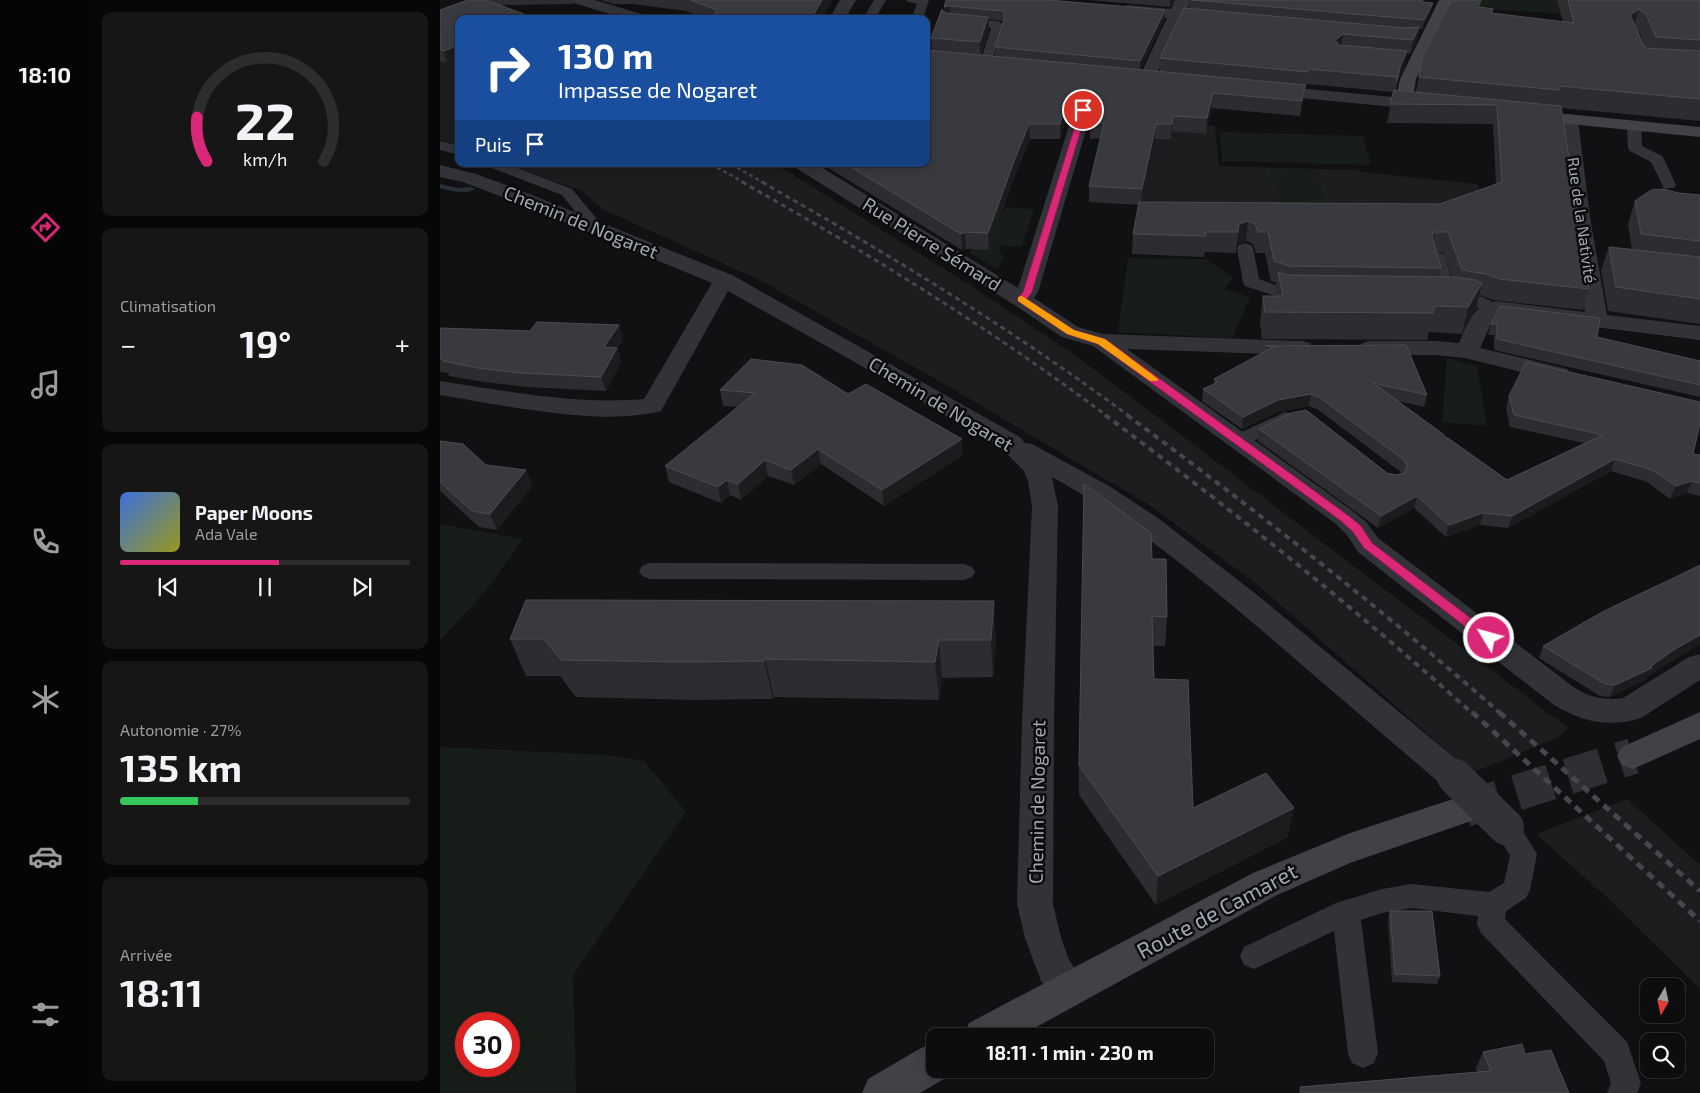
<!DOCTYPE html>
<html lang="fr">
<head>
<meta charset="utf-8">
<style>
	:root { --surface:#0d0d0e; --page:#161617; --text:#f1f3f6; --muted:#9a9c9e; --line:#2d2d2e; --accent:#db2777 }
	body { margin:0; font-family:"Exo 2",sans-serif; background:var(--page); color:var(--text); height:100vh; display:flex; flex-direction:column; font-size:19px; white-space:nowrap }
	* { box-sizing:border-box; margin:0 }
	p { font-size:16px; color:var(--muted) }
	.icon { flex:none; width:28px; height:28px; fill:none; stroke:currentColor; stroke-width:2; stroke-linecap:round; stroke-linejoin:round }
	.map { position:relative; flex:1; overflow:hidden }
	.panel { display:flex; flex-direction:column; gap:12px; padding:12px; background:#070708; width:350px }
	.panel>* { flex:none }
	.banner { position:absolute; left:15px; top:15px; width:475px; height:152px; border-radius:10px; box-shadow:0 2px 12px #0003,0 0 0 1px var(--line); background:#1a4fa0; color:#fff; overflow:hidden }
	.needle { width:32px; rotate:189deg }
	.fabs { position:absolute; left:1200px; top:978px; display:grid; gap:10px }
	.fabs a { display:grid; place-items:center; width:45px; height:45px; border-radius:10px; background:var(--surface); box-shadow:0 2px 12px #0003,0 0 0 1px var(--line); font-size:25px }
	.speed { position:absolute; left:15px; top:1012px; display:flex; gap:10px; font-size:25px; font-weight:700; text-align:center }
	.speed>* { display:grid; place-content:center; width:65px; height:65px; border-radius:50%; background:var(--surface); box-shadow:0 2px 12px #0003,0 0 0 1px var(--line); line-height:1 }
	.speed .limit { border:8px solid #d22; background:#fff; color:#111 }
	.pin { position:absolute; display:grid; place-items:center; width:42px; height:42px; color:#fff; margin:-21px; border:2px solid #fff; border-radius:50%; box-shadow:0 1px 5px #0007 }
	.me { position:absolute; width:55px; margin:-28px; rotate:307deg; stroke-linejoin:round; filter:drop-shadow(0 0 4px #0008) }
	.turn { display:flex; align-items:center; gap:18px; height:105px; padding:0 20px; font-size:22px }
	.turn .icon { width:65px; height:65px; stroke-width:2.5 }
	.turn b { display:block; font-size:35px; line-height:42px }
	.then { display:flex; align-items:center; height:48px; padding:0 20px; background:#0003; gap:10px; font-size:19px }
	.big { font-size:38px; font-weight:700; line-height:1.1 }
	.panel .widget { flex:1; display:flex; flex-direction:column; justify-content:center; gap:8px; min-width:0; padding:0 18px; border-radius:10px; background:var(--page) }
	.panel .dial { align-items:center; gap:0 }
	.dial svg { height:130px; overflow:visible; fill:none; stroke:var(--line); stroke-width:7; stroke-linecap:round; text-anchor:middle }
	.dial text { fill:var(--text); stroke:none }
	.song { display:flex; align-items:center; gap:15px }
	.cover { width:60px; height:60px; border-radius:8px; background:linear-gradient(135deg,hsl(220 70% 55%),hsl(60 70% 35%)) }
	.played { height:5px; border-radius:2px; background:linear-gradient(90deg,var(--accent) 55%,var(--line) 55%) }
	.keys { display:flex; justify-content:space-around; direction:ltr }
	.heat { display:flex; justify-content:space-between; align-items:center; font-size:28px; direction:ltr }
	.charge { height:8px; border-radius:4px; background:linear-gradient(90deg,#34c759 27%,var(--line) 0) }
	.trip { position:absolute; left:486px; top:1028px; width:288px; height:50px; border-radius:10px; background:var(--surface); box-shadow:0 2px 12px #0003,0 0 0 1px var(--line); font-weight:700; line-height:50px; text-align:center }
	main { display:flex; flex:1; min-height:0 }
	.menu { display:flex; flex-direction:column; width:90px; justify-content:space-around; align-items:center; background:#050506; color:var(--muted) }
	.menu .icon { width:35px; height:35px }
	.menu .selected { color:var(--accent) }
	.menu b { font-size:22px; color:var(--text) }
	.map>svg:first-child { display:block }
</style>
</head>
<body>
<main>
<nav class="menu">
<b>18:10</b>
<svg class="icon selected" aria-label="directions" viewBox="0 0 24 24"><path d="M12 3l9 9-9 9-9-9zM9 14v-3h6M13 9l2 2-2 2"/></svg>
<svg class="icon" aria-label="music" viewBox="0 0 24 24"><path d="M9 18V5l10-2v13"/><circle cx="6" cy="18" r="3"/><circle cx="16" cy="16" r="3"/></svg>
<svg class="icon" aria-label="phone" viewBox="0 0 24 24"><path d="M5 4h4l2 5-3 2q2 4 5 5l2-3 5 2v4C11 20 4 13 5 4z"/></svg>
<svg class="icon" aria-label="climate" viewBox="0 0 24 24"><path d="M12 3v18M4 7l16 10M4 17L20 7"/></svg>
<svg class="icon" aria-label="car" viewBox="0 0 24 24"><path d="M5 17H2v-5l4-1 3-4h7l3 4 3 1v5h-3M9 17h6M6 11h13"/><circle cx="7" cy="17" r="2"/><circle cx="17" cy="17" r="2"/></svg>
<svg class="icon" aria-label="filters" viewBox="0 0 24 24"><path d="M4 7h16M4 17h16"/><circle cx="9" cy="7" r="2"/><circle cx="15" cy="17" r="2"/></svg>
</nav>
<section class="panel">
<div class="widget dial"><svg viewBox="0 0 100 80">
<path d="M14 69A42 42 0 1 1 86 69"/>
<path d="M14 69A42 42 0 0 1 8 42" stroke="#db2777"/>
<text x="50" y="56" font-size="32" font-weight="700">22</text>
<text x="50" y="72" font-size="11">km/h</text>
</svg></div>
<div class="widget"><p>Climatisation</p>
<div class="heat"><a>−</a><b class="big">19°</b><a>+</a></div>
</div>
<div class="widget">
<div class="song"><i class="cover"></i><div><b>Paper Moons</b><p>Ada Vale</p></div></div>
<div class="played"></div>
<div class="keys"><svg class="icon" aria-label="previous" viewBox="0 0 24 24"><path d="M18 5L8 12l10 7zM5 5v14"/></svg><svg class="icon" aria-label="pause" viewBox="0 0 24 24"><path d="M8 5v14M16 5v14"/></svg><svg class="icon" aria-label="next" viewBox="0 0 24 24"><path d="M6 5l10 7-10 7zM19 5v14"/></svg></div>
</div>
<div class="widget"><p>Autonomie · 27%</p><b class="big">135 km</b><div class="charge"></div></div>
<div class="widget"><p>Arrivée</p><b class="big">18:11</b></div>
</section>
<div class="map">
<svg width="1260" height="1093" viewBox="0 0 1260 1093">
	<rect width="100%" height="100%" fill="#111113"/>
	<g fill="#1d1d20">
		<polygon points="0,12 19,19 19,147 0,140"/>
		<polygon points="726,123 775,126 779,166 919,170 920,172 1038,184 1040,192 1143,307 1037,297 1018,253 985,253 700,213 718,125"/>
		<polygon points="65,164 336,164 530,285 639,358 1128,728 1117,738 1032,773 819,586 711,506 506,385 320,280 164,210 140,190"/>
		<polygon points="1187,799 1260,865 1260,989 1171,901 1096,834"/>
	</g>
	<g fill="#171d18" fill-rule="evenodd">
		<polygon points="1027,0 1117,0 1125,14 1034,8"/>
		<polygon points="780,132 923,136 931,165 782,161"/>
		<polygon points="830,169 874,169 890,214 843,213"/>
		<polygon points="566,207 594,209 582,247 561,246 559,253 564,256 557,269 529,253 544,229 553,222 559,222"/>
		<polygon points="688,258 766,259 793,278 784,289 810,297 792,338 678,332"/>
		<polygon points="1007,358 1037,366 1047,426 1002,422"/>
		<polygon points="0,524 83,539 44,593 0,640"/>
		<path d="M0 747 166 755 204 761 246 812 133 975 136 1093H0ZM26 1024H69V1066H26Z"/>
	</g>
	<g fill="none" stroke-linecap="round" stroke-linejoin="round">
		<path fill="#273037" fill-rule="evenodd" d="M0 184 18 188 31 187 35 189C25 195 11 191 0 188Z"/>
		<polyline stroke="#2e2f33" stroke-width="36" stroke-dasharray="36 18" stroke-linecap="butt" points="1025,809 1193,756"/>
		<g fill="#323338" fill-rule="evenodd">
			<polygon points="434,0 446,0 435,19 423,19"/>
			<polygon points="466,0 489,0 483,19 471,19 477,4 468,2"/>
			<polygon points="520,18 558,21 564,25 550,66 546,67 540,63 551,28 516,25 514,22 516,19"/>
			<polygon points="1194,122 1201,126 1202,146 1222,156 1224,159 1236,185 1234,188 1224,188 1211,162 1190,151 1188,148 1187,126"/>
			<polygon points="0,141 19,146 19,155 0,150"/>
			<polygon points="47,164 67,164 132,189 167,231 165,234 153,234 122,195 49,167"/>
			<polygon points="805,243 811,245 813,248 819,279 846,289 869,291 871,295 869,299 844,299 805,286 803,282 797,248 799,245"/>
			<path d="M997 252 1003 254 1005 257 1016 292C1030 294 1051 296 1060 309L1057 313 1051 314 1029 304 1003 300 989 257 991 254Z"/>
			<polygon points="845,412 852,414 854,418 852,422 805,445 798,447 791,445 788,441 791,437"/>
			<polygon points="210,563 524,564 532,567 535,572 532,577 524,580 210,579 202,576 199,571 202,566"/>
			<polygon points="1066,816 1075,819 1097,854 1090,890 1086,898 1066,911 1065,919 1187,1042 1201,1083 1197,1093 1167,1093 1171,1083 1164,1061 1041,933 1037,924 1038,916 972,908 942,913 921,920 938,1053 934,1063 923,1068 912,1063 908,1053 894,931 814,969 804,965 800,956 804,947 896,903 942,889 972,884 1049,892 1064,883 1070,856 1053,827 1057,819"/>
		</g>
		<g fill="#323338" fill-rule="evenodd">
			<polygon points="131,0 155,0 208,16 211,19 186,19 134,3"/>
			<polygon points="400,0 416,0 405,19 389,19"/>
			<polygon points="735,0 751,0 746,11 784,15 787,18 784,21 779,23 742,19 715,78 713,82 701,82 699,78 727,18 687,15 682,13 679,10 682,7 687,5 731,9"/>
			<polygon points="826,85 964,98 970,99 973,103 970,107 964,108 820,94 817,90 820,86"/>
			<path d="M643 105 649 106 652 110 598 292 594 298 638 327 662 334 862 341 870 343 873 348 870 353 862 355 687 349 914 512 927 523 938 538 1136 689C1151 697 1165 701 1183 698L1249 657 1260 654V680L1201 718C1169 728 1143 722 1114 705L918 552 907 535 896 524 653 346 622 337 573 304 356 168 354 164H376L578 288 634 110 637 106Z"/>
			<path d="M1129 114 1135 115 1138 119 1150 217 1167 315 1260 326V340L1057 315 1054 317 1040 348 1127 369 1131 374 1127 379 1119 381 1025 358 996 355H930L922 353 919 348 922 343 930 341H996L1019 343C1029 322 1031 306 1057 301L1145 312 1130 217 1120 119 1123 115Z"/>
			<path d="M0 165 36 174 82 191 292 275 580 437 585 443 592 444 669 486 718 518 821 598 1027 768 1031 777 1027 786 1015 790 1003 786C949 739 894 693 840 646 768 584 695 523 612 477L618 506 614 722 613 904 621 938 629 960 641 978 647 990 641 1002 628 1008 615 1002 601 981 585 938 577 904 582 722 592 506 588 481 584 471 562 449 413 361 288 291 221 411C158 427 64 405 0 395V381C68 391 135 405 204 399L272 283 68 199 23 182 0 177Z"/>
		</g>
		<g fill="#404248" fill-rule="evenodd">
			<polygon points="999,0 1015,0 976,79 973,99 996,101 999,105 996,109 990,110 958,107 955,103 960,79"/>
			<polygon points="1085,110 1260,127 1260,137 1079,119 1076,115 1079,111"/>
			<polygon points="1260,712 1260,739 1193,769 1182,765 1177,756 1182,747"/>
			<polygon points="1022,796 1034,800 1039,810 1034,820 910,863 837,895 580,1036 524,1036 529,1023 813,873 910,833"/>
			<polygon points="495,1043 495,1069 512,1069 509,1076 480,1093 422,1093 428,1079 481,1048"/>
		</g>
		<g stroke="#45474d" stroke-width="2.5" stroke-dasharray="4 3" stroke-linecap="butt">
			<polyline points="271,164 305,183"/>
			<polyline points="291,164 324,183"/>
		</g>
		<g stroke="#45474d" stroke-width="3" stroke-dasharray="5 4" stroke-linecap="butt">
			<path d="M302 182C428 253 551 329 667 416"/>
			<path d="M322 182C448 254 572 329 689 416"/>
		</g>
		<g stroke="#45474d" stroke-width="4" stroke-dasharray="6 5" stroke-linecap="butt">
			<path d="M665 415C792 510 915 608 1033 714"/>
			<path d="M687 415C815 510 941 608 1061 714"/>
		</g>
		<g stroke="#45474d" stroke-width="5" stroke-dasharray="8 6" stroke-linecap="butt">
			<polyline points="1032,712 1260,921"/>
			<polyline points="1059,712 1260,891"/>
		</g>
		<polyline stroke="#323338" stroke-width="36" points="1015,777 1066,827"/>
	</g>
	<g fill="#2d2d31" fill-rule="evenodd">
		<polygon points="28,0 132,0 133,4 60,5 92,17 93,19 19,19 7,63 0,61 0,10"/>
		<polygon points="161,0 392,0 381,19 265,19 246,11 192,4 174,4"/>
		<path d="M506 0 725 10 724 20 700 70 720 72V58L749 9V0L985 2 991 12 982 29H979L977 41 970 54 967 53 965 65 958 79 956 90 976 92 982 59 1041 7 1053 9 1052 14 1123 22 1117 0H1260V121L1121 108 1149 289 1143 310 1053 300 1039 294 1036 309 1022 334 989 332 987 340 822 339 820 322 823 296H835L836 283 831 281 825 253H816L813 244 806 241 797 244 796 253 765 252 764 257 692 254 693 234 699 205 649 202V186L661 138 650 139V123L652 107 649 104H637L630 116 627 115 620 139H590L573 180 549 250 526 249 522 250 382 164H486L492 50 491 38 504 12ZM548 19 564 21 555 47V56L541 55 549 30ZM1198 32 1200 33 1205 48ZM867 84 953 92 947 123 1053 124 1056 184 1000 204 702 202 715 139H731L732 131 766 134 771 108 860 116 865 87H866ZM997 252H1003L1012 277H999L1001 268Z"/>
		<polygon points="649,0 734,0 730,7"/>
		<polygon points="1238,193 1260,195 1260,324 1168,311 1161,270 1169,247 1192,249 1188,224 1195,201"/>
		<polygon points="1060,306 1157,337 1260,361 1260,397 1054,350 1054,335 1048,335 1051,324"/>
		<polygon points="179,325 183,340 177,348 181,362 166,391 86,387 44,382 9,376 8,373 0,372 0,328 90,331"/>
		<polygon points="966,345 987,395 984,407 958,401 1005,437 1067,480 1144,443 1070,427 1066,408 1069,396 1253,454 1260,455 1260,496 1247,493 1230,499 1207,482 1171,471 1068,528 1040,525 1006,537 974,508 938,528 818,441 819,429 947,473 956,475 962,473 877,409 869,406 837,412 802,429 762,401 763,389 774,384 774,379 826,351 826,346"/>
		<polygon points="280,390 408,394 523,455 444,506 381,464 354,485 328,476 301,500 290,495 281,503 229,482 225,466 298,407 283,406"/>
		<polygon points="0,441 46,465 86,470 92,486 57,530 39,527 0,491"/>
		<polygon points="712,559 727,617 725,646 713,646 714,679 753,808 848,837 716,905 639,795 639,765"/>
		<polygon points="1260,565 1260,644 1230,662 1208,676 1206,680 1169,697 1160,696 1099,658 1103,646"/>
		<polygon points="556,638 553,677 502,678 499,700 334,697 333,699 254,700 136,697 120,676 86,676 70,639"/>
		<polygon points="950,911 1000,976 997,984 952,982 948,919"/>
		<polygon points="1043,1052 1085,1054 1129,1093 859,1093 860,1087 1037,1072 1036,1068"/>
	</g>
	<g fill="#1c1c1f">
		<polygon points="382,0 392,0 381,19 371,19"/>
		<polygon points="730,0 734,0 730,7"/>
		<polygon points="993,3 991,12 982,29 984,20"/>
		<polygon points="510,6 510,15 504,17 504,7"/>
		<polygon points="1199,9 1193,28 1190,15"/>
		<polygon points="725,10 724,20 700,71 700,61"/>
		<polygon points="548,17 549,30 540,55 540,42"/>
		<polygon points="979,27 977,41 970,54 973,40"/>
		<polygon points="903,34 901,48 895,40"/>
		<polygon points="19,45 19,58 7,63 4,51"/>
		<polygon points="967,51 965,65 958,79 955,96 961,64"/>
		<polygon points="865,85 863,100 860,116 862,101"/>
		<polygon points="637,89 637,104 630,116 630,101"/>
		<polygon points="773,93 771,108 766,134 767,118"/>
		<polygon points="627,100 627,115 620,139 620,124"/>
		<polygon points="733,116 732,131 731,139 732,124"/>
		<polygon points="589,124 590,139 573,180 549,250 548,233 573,164"/>
		<polygon points="716,124 715,139 701,205 702,189"/>
		<polygon points="808,221 806,241 797,244 796,253 799,224"/>
		<polygon points="525,232 526,249 522,250 521,234"/>
		<polygon points="995,232 991,252 992,236"/>
		<polygon points="1042,283 1036,309 1022,334 1028,307"/>
		<polygon points="179,325 183,340 177,348 181,362 166,391 161,377 164,347"/>
		<polygon points="871,394 869,406 837,412 802,429 803,417 838,400"/>
		<polygon points="522,439 523,455 444,506 442,490"/>
		<polygon points="378,449 381,464 354,485 351,470"/>
		<polygon points="1175,459 1171,471 1068,528 1072,516"/>
		<polygon points="325,460 328,476 301,500 298,484"/>
		<polygon points="86,470 92,486 57,530 50,514"/>
		<polygon points="287,480 290,495 281,503 278,487"/>
		<polygon points="1252,481 1247,493 1230,499 1236,486"/>
		<polygon points="977,496 974,508 938,528 941,516"/>
		<polygon points="1043,513 1040,525 1006,537 1009,525"/>
		<polygon points="554,601 556,638 553,677 551,640"/>
		<polygon points="1260,635 1260,644 1230,662 1208,676 1206,680 1169,697 1175,685 1211,666 1235,649"/>
		<polygon points="499,640 502,678 499,700 495,662"/>
		<polygon points="325,659 334,697 333,699 324,661"/>
		<polygon points="854,808 848,837 716,905 718,876"/>
	</g>
	<g fill="#393a3f" stroke="#4a4c51">
		<polygon points="28,0 46,0 92,17 88,19 19,19 19,45 4,51 0,50 0,10"/>
		<polygon points="250,0 382,0 371,19 273,19 277,10"/>
		<polygon points="506,0 608,0 725,10 700,61 555,47 565,16 563,11 510,6 504,7"/>
		<polygon points="752,0 983,0 982,2 993,3 984,20"/>
		<polygon points="1011,0 1041,0 1038,7 1053,9 1051,13 1134,23 1128,0 1260,0 1260,40 1216,37 1206,14 1199,9 1190,15 1205,48 1260,51 1260,99 1119,86 1119,90 979,77 982,59"/>
		<polygon points="744,8 965,28 979,27 973,40 903,34 895,40 899,45 967,51 961,64 957,81 957,77 868,69 868,72 720,58"/>
		<polygon points="502,9 505,13 548,17 540,42 491,38"/>
		<polygon points="487,50 865,85 862,101 773,93 767,118 733,116 732,124 716,124 702,189 649,186 664,123 650,123 654,94 649,89 637,89 630,101 627,100 620,124 589,124 573,164 548,233 525,232 521,234 406,164 486,164"/>
		<polygon points="954,90 1121,106 1149,289 1059,279 1046,274 1022,270 1008,232 995,232 992,236 1001,268 849,266 834,261 828,232 818,232 815,224 808,221 799,224 798,232 765,232 766,236 693,234 699,202 1000,204 1062,182 1057,105 950,104"/>
		<polygon points="1224,189 1238,193 1260,195 1260,241 1201,234 1195,201 1211,190"/>
		<polygon points="1169,247 1260,257 1260,299 1176,287"/>
		<polygon points="838,272 847,275 1015,277 1035,280 1042,283 1028,307 995,306 993,313 825,312 823,296 843,296"/>
		<polygon points="1060,306 1160,318 1157,337 1260,361 1260,385 1057,339 1057,324 1051,324"/>
		<polygon points="97,322 179,325 164,347 177,348 161,377 81,373 38,368 3,361 4,359 0,359 0,328 90,331"/>
		<polygon points="966,345 987,395 933,383 1003,434 1005,437 1008,438 1067,480 1163,435 1074,415 1069,396 1086,362 1260,402 1260,423 1253,454 1260,455 1260,483 1252,481 1236,486 1212,470 1175,459 1072,516 1043,513 1009,525 977,496 941,516 819,429 851,413 866,410 947,473 956,475 964,473 967,466 964,460 879,397 871,394 838,400 803,417 763,389 778,382 774,379 835,346 826,346"/>
		<polygon points="311,359 362,365 408,394 426,384 522,439 442,490 378,449 351,470 325,460 298,484 287,480 278,487 225,466 315,393 280,390"/>
		<polygon points="0,441 23,444 46,465 86,470 50,514 32,511 0,482"/>
		<polygon points="644,484 711,533 712,559 726,559 727,617 712,616 714,679 748,680 753,808 826,773 854,808 718,876 639,765"/>
		<polygon points="1260,565 1260,635 1235,649 1211,666 1212,668 1175,685 1165,684 1103,646 1164,611 1244,573"/>
		<polygon points="86,600 554,601 551,640 499,640 495,662 325,659 324,661 243,662 121,660 104,639 70,639"/>
		<polygon points="950,911 992,911 1000,976 955,974"/>
		<polygon points="1082,1044 1085,1054 1111,1050 1129,1093 861,1093 860,1087 1051,1071 1043,1052"/>
	</g>
	<polygon fill="#db2777" stroke="#8e194d" points="643,108 647,110 592,292 587,299 634,330 665,339 909,516 921,526 932,543 1053,635 1055,638 1053,642 1045,642 924,548 913,532 901,521 658,344 627,334 578,301 577,299 583,292 640,110"/>
	<polygon fill="#f59e0b" points="582,296 634,330 665,339 718,379 717,381 710,381 658,344 627,334 578,301 578,297"/>
	<g text-anchor="middle" stroke-width="5" stroke-linejoin="round" paint-order="stroke">
		<g font-size="16" fill="#a1a8b4" stroke="#0c0c0d">
			<text transform="translate(1142 220) rotate(82)" y="6">Rue de la Nativité</text>
		</g>
		<g font-size="19" fill="#a1a8b4" stroke="#0c0c0d">
			<text transform="translate(141 222) rotate(22)" y="7">Chemin de Nogaret</text>
			<text transform="translate(492 244) rotate(32)" y="7">Rue Pierre Sémard</text>
			<text transform="translate(501 404) rotate(31)" y="7">Chemin de Nogaret</text>
			<text transform="translate(597 802) rotate(-89)" y="7">Chemin de Nogaret</text>
		</g>
		<g font-size="22" fill="#a1a8b4" stroke="#0c0c0d">
			<text transform="translate(777 911) rotate(-28)" y="8">Route de Camaret</text>
		</g>
	</g>
</svg>
<div class="fabs">
<a><svg class="needle" viewBox="-14 -14 28 28"><path d="M0-13l5 13h-10z" fill="#e53935"/><path d="M0 13l5-13h-10z" fill="#9a9c9e"/></svg></a>
<a><svg class="icon" aria-label="search" viewBox="0 0 24 24"><circle cx="10" cy="10" r="6"/><path d="M15 15l6 6"/></svg></a>
</div>
<div class="speed"><div class="limit">30</div></div>
<div class="pin" style="left:643px;top:110px;background:#d93025"><svg class="icon" aria-label="arrive" viewBox="0 0 24 24"><path d="M6 21V4h12l-3 4 3 4H6"/></svg></div>
<svg class="me" style="left:1049px;top:638px" viewBox="-20 -20 40 40"><circle r="17" fill="#db2777" stroke="#fff" stroke-width="3"/><path d="M0-11L8 9 0 5-8 9z" fill="#fff"/></svg>
<div class="trip">18:11 · 1 min · 230 m</div>
<div class="banner">
<div class="turn"><svg class="icon" aria-label="right" viewBox="0 0 24 24"><path d="M7 20v-9h11M14 6l5 5-5 5"/></svg><div><b>130 m</b>Impasse de Nogaret</div></div>
<div class="then">Puis<svg class="icon" aria-label="arrive" viewBox="0 0 24 24"><path d="M6 21V4h12l-3 4 3 4H6"/></svg></div>
</div>
</div>
</main>
</body>
</html>
